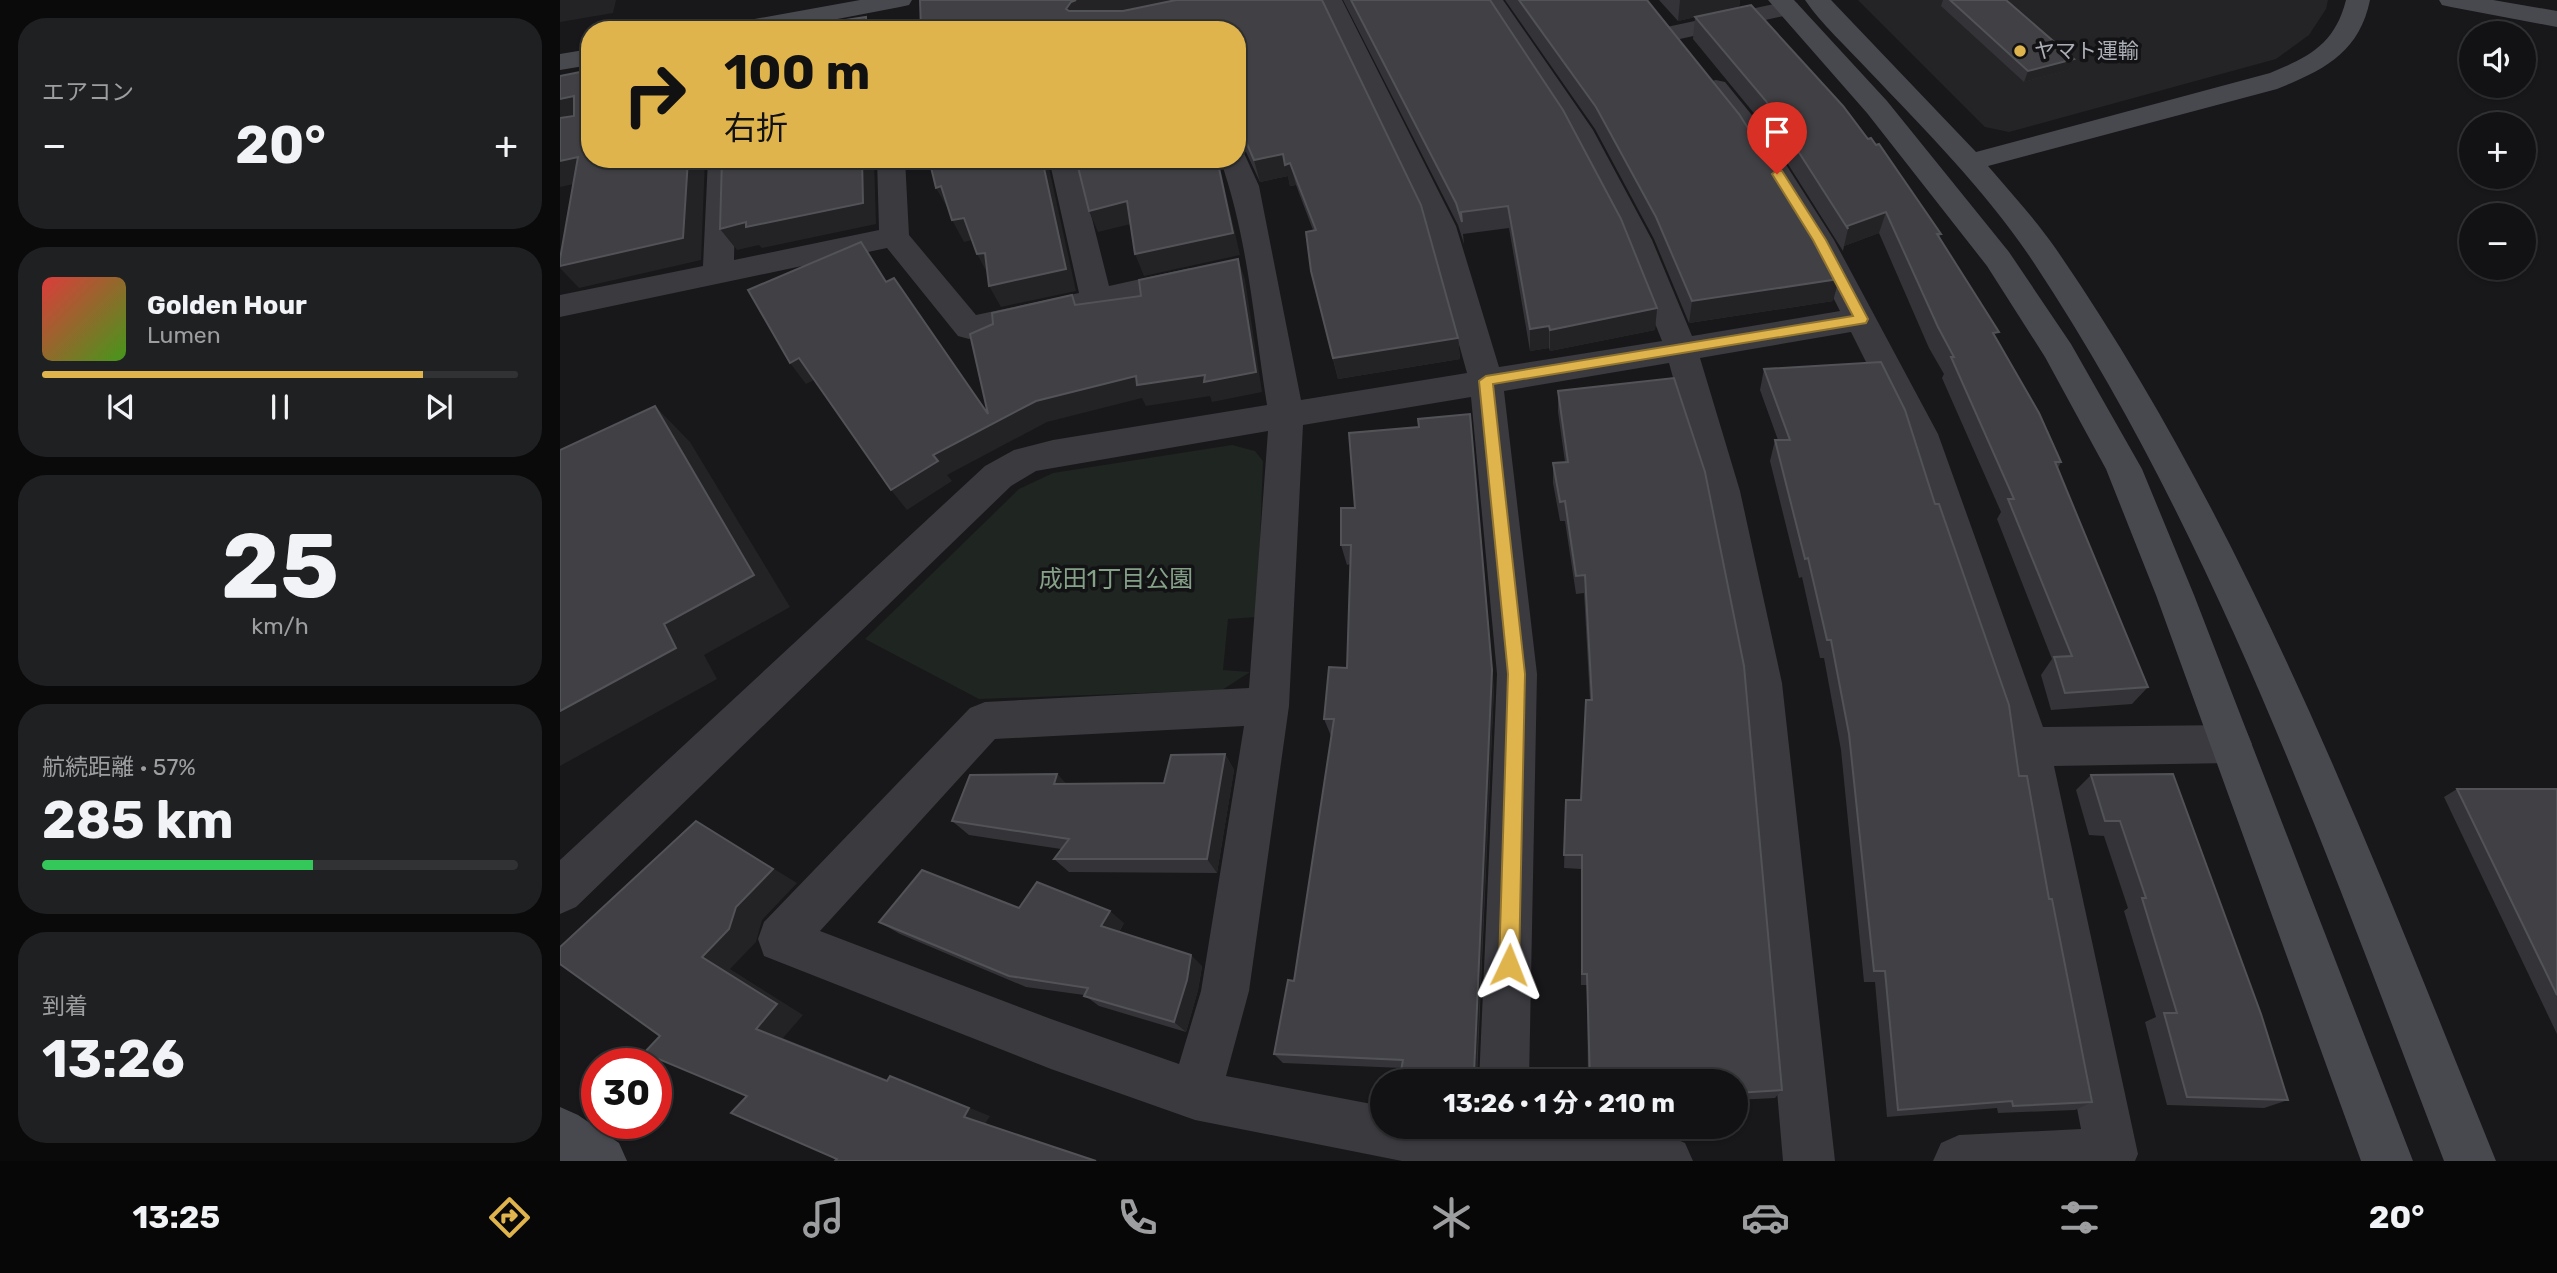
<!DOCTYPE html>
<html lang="ja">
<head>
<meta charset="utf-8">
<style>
	:root { --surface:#121214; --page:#1f2022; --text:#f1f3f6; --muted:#9c9ea0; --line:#313234; --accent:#dfb44c }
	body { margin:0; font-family:Rubik,"Noto Sans JP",sans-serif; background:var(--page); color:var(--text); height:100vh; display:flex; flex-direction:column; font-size:26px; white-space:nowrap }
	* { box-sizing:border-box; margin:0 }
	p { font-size:23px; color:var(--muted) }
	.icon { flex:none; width:38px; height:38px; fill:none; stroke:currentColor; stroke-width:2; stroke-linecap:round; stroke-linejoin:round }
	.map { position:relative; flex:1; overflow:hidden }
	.panel { display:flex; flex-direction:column; gap:18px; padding:18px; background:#0a0a0b; width:560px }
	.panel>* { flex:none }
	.top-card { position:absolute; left:21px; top:21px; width:665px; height:147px; border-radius:28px; box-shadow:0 2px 5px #0004,0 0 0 2px var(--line); background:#dfb44c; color:#111; overflow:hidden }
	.controls { position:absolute; left:1899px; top:21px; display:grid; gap:14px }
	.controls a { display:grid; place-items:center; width:77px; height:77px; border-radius:50%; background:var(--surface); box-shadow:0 2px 5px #0004,0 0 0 2px var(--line); font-size:35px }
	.speed { position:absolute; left:21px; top:1048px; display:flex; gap:14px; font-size:35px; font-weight:700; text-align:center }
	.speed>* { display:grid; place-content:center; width:91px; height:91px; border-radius:50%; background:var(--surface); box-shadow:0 2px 5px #0004,0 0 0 2px var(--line); line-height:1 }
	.speed .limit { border:10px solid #d22; background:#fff; color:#111 }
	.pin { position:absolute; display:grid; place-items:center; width:60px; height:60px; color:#fff; margin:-72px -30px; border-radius:50% 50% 50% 0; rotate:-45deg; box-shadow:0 0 7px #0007 }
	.pin .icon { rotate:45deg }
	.me { position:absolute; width:77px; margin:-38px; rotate:2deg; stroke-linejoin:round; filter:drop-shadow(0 0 5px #0008) }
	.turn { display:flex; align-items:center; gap:24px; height:147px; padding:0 28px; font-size:32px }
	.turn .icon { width:91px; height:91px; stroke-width:2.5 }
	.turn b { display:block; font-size:49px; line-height:60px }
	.big { font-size:52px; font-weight:700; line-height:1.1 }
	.panel .tile { flex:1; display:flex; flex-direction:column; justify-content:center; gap:10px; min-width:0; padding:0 24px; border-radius:28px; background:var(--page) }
	.panel .dial { align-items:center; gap:0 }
	.dial b { font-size:91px; line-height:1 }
	.song { display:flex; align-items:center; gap:21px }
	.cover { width:84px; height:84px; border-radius:10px; background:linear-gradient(135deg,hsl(0 70% 55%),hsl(100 70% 35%)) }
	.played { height:7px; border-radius:4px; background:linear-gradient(90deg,var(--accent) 80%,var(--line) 80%) }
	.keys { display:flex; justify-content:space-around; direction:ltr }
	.heat { display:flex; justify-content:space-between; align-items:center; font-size:38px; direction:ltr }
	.charge { height:10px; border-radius:5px; background:linear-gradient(90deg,#34c759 57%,var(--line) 0) }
	.trip { position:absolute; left:810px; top:1069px; width:378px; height:70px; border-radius:35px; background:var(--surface); box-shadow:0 2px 5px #0004,0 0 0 2px var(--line); font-weight:700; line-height:70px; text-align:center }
	.tabs { display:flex; height:112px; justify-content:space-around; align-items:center; background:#070708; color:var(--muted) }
	.tabs .icon { width:49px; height:49px }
	.tabs .active { color:var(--accent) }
	.tabs b { font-size:32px; color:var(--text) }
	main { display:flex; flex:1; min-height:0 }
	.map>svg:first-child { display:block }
</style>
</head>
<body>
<main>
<section class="panel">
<div class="tile"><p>エアコン</p>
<div class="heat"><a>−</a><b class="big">20°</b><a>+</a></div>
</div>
<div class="tile">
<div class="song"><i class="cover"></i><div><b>Golden Hour</b><p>Lumen</p></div></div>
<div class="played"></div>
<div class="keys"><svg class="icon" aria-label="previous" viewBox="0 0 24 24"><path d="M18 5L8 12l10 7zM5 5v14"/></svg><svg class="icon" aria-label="pause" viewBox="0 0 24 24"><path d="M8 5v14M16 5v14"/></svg><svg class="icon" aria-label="next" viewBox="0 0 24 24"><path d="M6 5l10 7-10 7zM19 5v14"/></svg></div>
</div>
<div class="tile dial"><b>25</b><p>km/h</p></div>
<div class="tile"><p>航続距離 · 57%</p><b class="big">285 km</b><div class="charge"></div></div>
<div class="tile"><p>到着</p><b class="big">13:26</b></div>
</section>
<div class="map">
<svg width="1997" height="1161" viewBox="0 0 1997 1161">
	<rect width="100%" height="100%" fill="#18181a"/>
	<polygon fill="#242427" points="1298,0 1768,0 1766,9 1749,35 1716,59 1449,132 1425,127"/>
	<polygon fill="#1f2520" points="672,445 695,451 703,461 697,617 668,619 663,670 690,672 662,690 419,699 305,639 459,489 493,473"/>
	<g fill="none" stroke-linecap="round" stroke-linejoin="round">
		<g fill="#3a3a3f" fill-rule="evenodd">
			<path d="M758 0H782L896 226 939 367 1102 341 1062 240 1005 130 919 0H943L1033 130 1092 240 1132 336 1280 311 1244 240 1178 133 1143 88 1147 82 1156 80 1165 82 1204 130 1274 240 1378 434 1483 727 1671 725 1686 730 1692 744 1686 758 1671 763 1494 766 1578 1154 1575 1161H1373L1381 1143 1399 1135 1521 1129 1448 747 1342 434 1291 332 1140 358 1180 491 1222 683 1275 1161H1223L1182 683 1144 491 1109 363 944 391 977 674 969 1082H919L937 674 911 397 743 425 729 706 689 991 666 1076 822 1106V1127H935L1107 1135 1125 1143 1133 1161H842L635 1120 491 1069 204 956 198 939 204 922 410 708 425 702 689 688 708 431 493 468 476 471 451 486 16 907 0 914V860L425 466 454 450 493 440 707 405C694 324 688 237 660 159H677V151L684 153 699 186 741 400 907 373 866 226ZM684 726 641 991 619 1064 491 1019 260 931 435 739Z"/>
			<polygon points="1228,1 1237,3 1240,8 1237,13 1111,41 1102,38 1098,33 1102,28"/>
			<polygon points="148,159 176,159 174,260 319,230 317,159 345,159 349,235 416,315 519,293 489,159 517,159 549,286 630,268 641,272 646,279 641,286 630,290 409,339 398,336 327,248 0,317 0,295 143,266"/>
		</g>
		<g fill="#48494e" fill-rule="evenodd">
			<polygon points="300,0 352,0 349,5 340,7 220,30 165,30 169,25 178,22"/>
			<polygon points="1208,0 1234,0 1327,101 1449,252 1511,344 1582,469 1634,595 1853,1161 1801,1161 1596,595 1546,469 1485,357 1427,266 1307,113"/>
			<path d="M1245 0H1271L1416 152 1710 73C1749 57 1775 44 1786 0H1810C1799 53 1764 70 1717 89L1428 166C1451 193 1476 220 1496 249 1689 529 1809 848 1936 1161H1884C1766 854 1657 540 1474 263 1428 193 1366 131 1308 70 1287 47 1262 25 1245 0Z"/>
			<polygon points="1879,0 1933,0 1997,11 1997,27 1891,7 1882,5"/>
			<polygon points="30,49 30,65 0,70 0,54"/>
			<polygon points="0,1107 18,1115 59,1143 67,1161 0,1161"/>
		</g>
	</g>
	<g fill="#343438">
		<polygon points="762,0 898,338 900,359 778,379 751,271 753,230 736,185 730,186 728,176 700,182 686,152 678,148 677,150 677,30"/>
		<polygon points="783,0 930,0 1097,308 1095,330 990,351 989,348 970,351 949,228 903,234 904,244 898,225"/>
		<polygon points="945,0 1087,0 1273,301 1129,323 1094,239 1035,129"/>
		<polygon points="1099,0 1180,0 1179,7 1381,234 1379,238 1436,339 1501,462 1498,468 1588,687 1572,704 1491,710 1481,675 1492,659 1437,519 1441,512 1382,378 1384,374 1369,348 1319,233 1284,246 1283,251 1202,123 1133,39 1135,17 1118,21"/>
		<polygon points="1383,0 1446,0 1514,59 1509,70 1464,82 1381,6"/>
		<polygon points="1204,369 1459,776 1489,899 1532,1102 1515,1110 1438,1113 1437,1108 1327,1117 1315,982 1304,982 1281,750 1264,658 1260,658 1242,577 1239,578 1210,461 1215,440 1218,440 1200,390"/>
		<polygon points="998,391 1222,1090 1215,1098 1176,1100 1176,1082 1028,1082 1027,985 1021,985 1021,869 1004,868 1006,800 1021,800 1030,700 1024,593 1016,594 1005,521 1000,521 993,483 993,463 1005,462 998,412"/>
		<polygon points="795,508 934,687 917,1076 919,1082 839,1082 842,1068 723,1063 714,1054 734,981 772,736 771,736 764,719 787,668 790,564 787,565 781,545"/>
		<polygon points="665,754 674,770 657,873 509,872 494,859 501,849 409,835 392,821 497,774 506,784 604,783"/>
		<polygon points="1613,774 1728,1100 1704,1108 1607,1105 1585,1022 1596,1017 1564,911 1568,908 1544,836 1529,835 1516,790 1531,775"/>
		<polygon points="1897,789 1997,789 1997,1034 1884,797"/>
		<polygon points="459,908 564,923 559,932 642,966 638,990 626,1032 539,1006 524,995 466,987 340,934 319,922"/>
	</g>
	<g fill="#232326">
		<polygon points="0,0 56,0 53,13 0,22"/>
		<polygon points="516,0 630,0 519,23 506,9 511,2"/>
		<polygon points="1120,0 1180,0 1179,7 1118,21"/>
		<polygon points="306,17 313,30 306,30"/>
		<polygon points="1514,59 1509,70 1464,82 1468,71"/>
		<polygon points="14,96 30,116 0,124 0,99"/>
		<polygon points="723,154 728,176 700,182 694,160"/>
		<polygon points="18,157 37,179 0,187 0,161"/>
		<polygon points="128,159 145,159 141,260 19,288 0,268 0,266"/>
		<polygon points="302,159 314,159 316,224 202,248 199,245 177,250 160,229"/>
		<polygon points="482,159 487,159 516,291 441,307 429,286"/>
		<polygon points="657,159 658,159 680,255 584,276 575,254"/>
		<polygon points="730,163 736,185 730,186 725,165"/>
		<polygon points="381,186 393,208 388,209 376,188"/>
		<polygon points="567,201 575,223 538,232 529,211"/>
		<polygon points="1326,212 1319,233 1284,246 1288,229 1287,226"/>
		<polygon points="404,218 416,239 404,242 392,220"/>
		<polygon points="425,253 429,276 417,254"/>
		<polygon points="678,259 685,280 702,392 652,402 650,396 586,406 582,398 487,422 387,475 392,481 347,510 331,490 373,455"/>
		<polygon points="1279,279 1273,301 1129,323 1132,301"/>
		<polygon points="1097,308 1095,330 990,351 990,330"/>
		<polygon points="989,326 989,348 970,351 970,329"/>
		<polygon points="898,338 900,359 778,379 773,358"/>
		<polygon points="239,358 256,379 246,384 230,363"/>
		<polygon points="95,406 130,442 230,607 144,655 157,679 0,766 0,711 104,624"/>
		<polygon points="910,414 934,687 916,1082 914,1074"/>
		<polygon points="665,754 674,770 657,873 647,859"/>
		<polygon points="497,774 511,789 494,784"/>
		<polygon points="136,821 237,883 202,920 196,942 170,969 243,1015 223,1038 351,1089 196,1029 142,957"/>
		<polygon points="550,911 564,923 555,938 541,926"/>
		<polygon points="631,955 642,966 638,990 626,1032 614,1022"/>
		<polygon points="330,1076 353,1085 430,1116 425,1124 404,1117"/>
	</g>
	<g fill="#414145" stroke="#525357" stroke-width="2">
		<polygon points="360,0 516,0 511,2 506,9 509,11 563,11 616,0 762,0 861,205 898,338 773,358 751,271 746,232 756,230 730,163 725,165 723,154 694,160 681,130 677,129 677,30 361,30"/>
		<polygon points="791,0 930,0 1003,110 1061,219 1097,308 990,330 989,326 970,329 948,206 901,212 902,222 896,203"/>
		<polygon points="959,0 1087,0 1179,114 1247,220 1279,279 1132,301 1096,217 1036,107"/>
		<polygon points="1390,0 1446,0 1514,59 1468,71"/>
		<polygon points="1191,5 1283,106 1308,139 1311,138 1316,145 1319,144 1381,234 1377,234 1439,332 1433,333 1479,413 1501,462 1495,462 1588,687 1505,693 1494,657 1512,656 1448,499 1454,499 1391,357 1394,357 1378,327 1326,212 1287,226 1288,229 1206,101 1135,17"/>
		<polygon points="306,17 306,30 219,30"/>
		<polygon points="30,70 30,159 128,159 123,238 0,266 0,259 18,157 0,161 0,118 14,116 14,96 0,99 0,76"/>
		<polygon points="162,159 302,159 303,203 186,227 186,222 160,229"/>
		<polygon points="369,159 482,159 506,269 429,286 425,253 417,254 404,218 392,220 381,186 376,188"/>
		<polygon points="516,159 657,159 673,233 575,254 567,201 529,211"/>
		<polygon points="301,242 326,282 334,278 428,414 410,334 433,324 432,313 512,295 515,305 581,296 579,280 678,259 696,372 644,382 645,375 577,385 576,376 476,401 373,455 378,461 331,490 239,358 230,363 188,290"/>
		<polygon points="1321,362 1345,410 1375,504 1379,504 1449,705 1459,776 1467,776 1489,899 1492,899 1532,1102 1453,1106 1452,1101 1338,1110 1325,971 1314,971 1289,734 1271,640 1267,640 1248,558 1245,559 1215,440 1230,440 1204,369"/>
		<polygon points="1114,378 1145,472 1184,666 1222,1090 1176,1093 1176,1082 1030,1082 1027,974 1022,974 1022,855 1004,855 1006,800 1021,800 1026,700 1032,700 1025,575 1016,576 1005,501 1000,502 993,463 1008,462 998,391"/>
		<polygon points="95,406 194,575 104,624 116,648 0,711 0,450"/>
		<polygon points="910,414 932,670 914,1074 918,1077 917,1082 839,1082 843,1060 714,1054 728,980 734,981 774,719 764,719 769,667 787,668 791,545 781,545 781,508 795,508 789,433 859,427 858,419"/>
		<polygon points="665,754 647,859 494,859 509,839 392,821 410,775 497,774 494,784 604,783 611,755"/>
		<polygon points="1613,774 1701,1014 1728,1100 1627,1097 1604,1013 1617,1013 1582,898 1586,898 1560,821 1545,821 1531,775"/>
		<polygon points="1897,789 1997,789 1997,995"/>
		<polygon points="136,821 213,869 176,907 169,929 142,957 217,1004 196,1029 327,1081 330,1076 409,1108 404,1117 536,1161 275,1161 277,1159 171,1113 187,1096 84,1053 100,1036 0,964 0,947"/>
		<polygon points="362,870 459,908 477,882 550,911 541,926 631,955 627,980 614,1022 524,996 528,988 449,976 319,922"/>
	</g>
	<polygon fill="#dfb44c" stroke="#917531" stroke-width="2" points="1217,170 1222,171 1266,240 1308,319 1306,323 933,384 965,674 959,965 956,972 949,975 942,972 939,965 948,674 919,381 926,376 1293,316 1253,240 1212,174"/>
	<circle fill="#dfb44c" stroke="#131315" stroke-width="2.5" cx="1460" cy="51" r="7"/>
	<g text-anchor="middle" stroke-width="7" stroke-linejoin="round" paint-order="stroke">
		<g font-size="21" fill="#acafb8" stroke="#131315" text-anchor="start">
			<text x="1474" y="58">ヤマト運輸</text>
		</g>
		<g font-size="24" fill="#85a188" stroke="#131315">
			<text x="556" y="587">成田1丁目公園</text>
		</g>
	</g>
</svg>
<div class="controls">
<a><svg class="icon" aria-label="sound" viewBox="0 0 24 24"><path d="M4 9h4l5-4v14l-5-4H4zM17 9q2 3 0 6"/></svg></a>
<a>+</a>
<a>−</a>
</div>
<div class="speed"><div class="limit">30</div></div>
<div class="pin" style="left:1217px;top:174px;background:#d93025"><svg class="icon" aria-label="arrive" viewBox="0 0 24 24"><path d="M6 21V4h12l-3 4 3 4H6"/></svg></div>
<svg class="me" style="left:949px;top:965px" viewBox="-20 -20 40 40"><path d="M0-17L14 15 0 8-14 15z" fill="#dfb44c" stroke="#fff" stroke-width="4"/></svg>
<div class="trip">13:26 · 1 分 · 210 m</div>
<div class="top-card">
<div class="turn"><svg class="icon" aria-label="right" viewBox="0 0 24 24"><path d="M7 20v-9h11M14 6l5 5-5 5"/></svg><div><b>100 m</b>右折</div></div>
</div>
</div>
</main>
<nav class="tabs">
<b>13:25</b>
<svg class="icon active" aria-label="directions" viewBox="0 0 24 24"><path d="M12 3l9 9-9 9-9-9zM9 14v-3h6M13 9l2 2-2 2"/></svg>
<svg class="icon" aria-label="music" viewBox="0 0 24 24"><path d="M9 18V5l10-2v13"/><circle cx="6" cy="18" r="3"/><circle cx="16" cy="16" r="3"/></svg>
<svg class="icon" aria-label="phone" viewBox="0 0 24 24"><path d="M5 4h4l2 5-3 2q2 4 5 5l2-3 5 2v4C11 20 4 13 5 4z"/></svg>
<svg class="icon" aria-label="climate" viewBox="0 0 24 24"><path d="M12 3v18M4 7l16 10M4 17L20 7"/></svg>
<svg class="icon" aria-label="car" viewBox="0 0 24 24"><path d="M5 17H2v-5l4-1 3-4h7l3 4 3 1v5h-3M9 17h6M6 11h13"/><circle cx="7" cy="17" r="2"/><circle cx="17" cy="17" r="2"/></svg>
<svg class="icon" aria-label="filters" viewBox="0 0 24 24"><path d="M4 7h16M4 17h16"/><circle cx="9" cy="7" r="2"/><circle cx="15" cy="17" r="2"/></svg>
<b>20°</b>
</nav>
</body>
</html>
